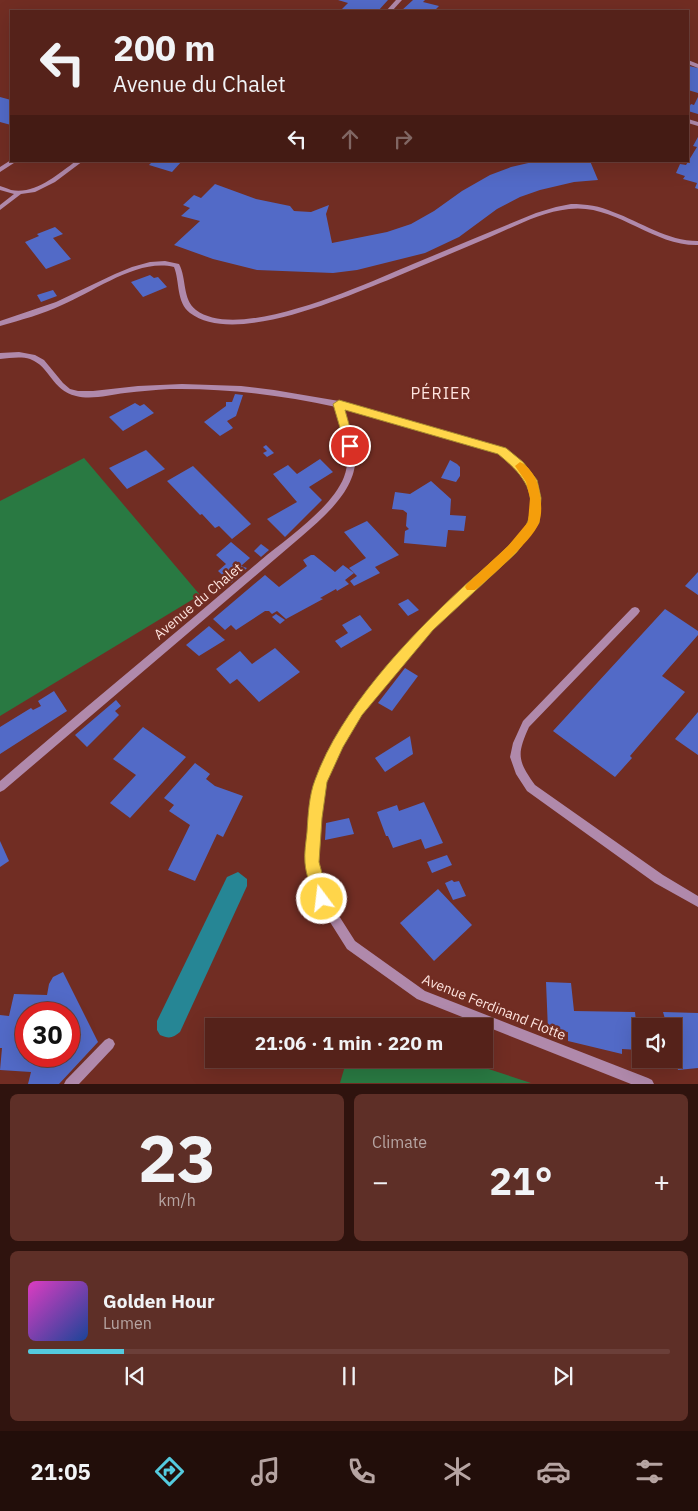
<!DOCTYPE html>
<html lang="en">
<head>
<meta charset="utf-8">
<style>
	:root { --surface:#55221a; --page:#5e2f27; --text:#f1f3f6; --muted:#b6a4a2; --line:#6b3f39; --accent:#54cade }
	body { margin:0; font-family:"IBM Plex Sans",sans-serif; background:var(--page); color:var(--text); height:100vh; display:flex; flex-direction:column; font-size:19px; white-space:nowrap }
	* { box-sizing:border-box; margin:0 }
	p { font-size:16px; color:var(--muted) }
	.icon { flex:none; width:28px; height:28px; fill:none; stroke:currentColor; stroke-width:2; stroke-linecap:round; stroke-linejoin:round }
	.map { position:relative; height:1084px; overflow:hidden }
	.sheet { display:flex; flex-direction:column; gap:10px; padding:10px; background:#2f130e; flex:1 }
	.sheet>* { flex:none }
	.hud { position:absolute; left:10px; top:10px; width:679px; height:152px; border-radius:0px; box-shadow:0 5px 20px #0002,0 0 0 1px var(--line); background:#55221a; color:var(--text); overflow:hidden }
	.controls { position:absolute; left:632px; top:1018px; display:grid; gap:10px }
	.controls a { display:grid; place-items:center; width:50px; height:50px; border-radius:0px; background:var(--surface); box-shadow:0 5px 20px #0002,0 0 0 1px var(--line); font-size:25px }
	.speed { position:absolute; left:15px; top:1002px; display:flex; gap:10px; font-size:25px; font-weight:700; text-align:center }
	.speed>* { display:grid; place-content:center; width:65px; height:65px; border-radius:50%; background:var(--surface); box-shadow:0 5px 20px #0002,0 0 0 1px var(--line); line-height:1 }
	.speed .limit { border:8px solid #d22; background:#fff; color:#111 }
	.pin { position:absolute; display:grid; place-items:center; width:42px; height:42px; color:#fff; margin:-21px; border:2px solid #fff; border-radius:50%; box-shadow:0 1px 5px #0007 }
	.me { position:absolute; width:55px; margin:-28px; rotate:345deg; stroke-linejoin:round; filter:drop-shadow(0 0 4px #0008) }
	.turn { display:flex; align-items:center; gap:18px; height:105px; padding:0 20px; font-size:22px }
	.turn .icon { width:65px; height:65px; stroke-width:2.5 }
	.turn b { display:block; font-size:35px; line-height:42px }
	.lanes { display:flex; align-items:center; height:48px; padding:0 20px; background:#0003; justify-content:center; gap:25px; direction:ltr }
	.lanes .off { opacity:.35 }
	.big { font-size:38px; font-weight:700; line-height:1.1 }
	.sheet .card { flex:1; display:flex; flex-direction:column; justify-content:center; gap:8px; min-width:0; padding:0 18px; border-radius:8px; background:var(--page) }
	.sheet .dial { align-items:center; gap:0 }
	.dial b { font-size:65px; line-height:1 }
	.song { display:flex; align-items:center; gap:15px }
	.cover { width:60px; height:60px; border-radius:8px; background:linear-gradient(135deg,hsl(310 70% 55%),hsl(220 70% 35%)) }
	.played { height:5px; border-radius:2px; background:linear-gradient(90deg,var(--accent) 15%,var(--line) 15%) }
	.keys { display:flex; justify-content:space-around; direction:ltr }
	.heat { display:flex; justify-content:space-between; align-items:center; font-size:28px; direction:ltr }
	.sheet .tiles { flex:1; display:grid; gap:10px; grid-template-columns:1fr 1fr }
	.card:last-child { grid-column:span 2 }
	.trip { position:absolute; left:205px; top:1018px; width:288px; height:50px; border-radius:0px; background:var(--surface); box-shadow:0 5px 20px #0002,0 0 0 1px var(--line); font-weight:700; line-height:50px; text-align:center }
	.tabs { display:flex; height:80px; justify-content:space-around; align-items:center; background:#220e0a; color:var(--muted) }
	.tabs .icon { width:35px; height:35px }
	.tabs .current { color:var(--accent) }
	.tabs b { font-size:22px; color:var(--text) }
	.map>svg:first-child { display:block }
</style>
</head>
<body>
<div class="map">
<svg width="698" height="1084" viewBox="0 0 698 1084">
	<rect width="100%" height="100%" fill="#712d23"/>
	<g fill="#297942">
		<polygon points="84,458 200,595 0,716 0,501"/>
		<polygon points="347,1059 458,1059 531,1083 340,1083"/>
	</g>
	<path fill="#268695" d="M238 872 247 879V886L180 1032C173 1038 169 1039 160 1035L157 1030V1021L227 877Z"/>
	<g fill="#526ac7" fill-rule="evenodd">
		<polygon points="388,0 378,11 340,11 348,3 338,0"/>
		<polygon points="413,0 425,0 423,2 439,6 434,11 401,11"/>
		<polygon points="689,66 698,68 698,93 688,90 688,68"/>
		<polygon points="0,97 11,100 11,125 0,122"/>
		<polygon points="698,97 698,114 688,111 688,109 691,104 694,105"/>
		<polygon points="698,137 698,189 695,188 697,183 683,179 685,176 676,173 680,164 686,165 697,147 693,146"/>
		<polygon points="153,161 182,161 172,172 149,165"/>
		<polygon points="537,161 590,161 598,180 574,182 540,190 520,197 497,209 459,237 425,253 357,270 333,273 257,270 213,259 174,245 200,221 181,216 190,208 183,205 194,195 201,198 215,184 256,199 290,206 294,211 311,212 329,205 326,214 332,243 387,232 411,224 434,211 462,191 490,175 511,167"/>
		<polygon points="55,227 63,234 53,238 71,259 46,269 25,242 39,236 37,234"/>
		<polygon points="150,275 154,278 158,277 167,287 143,297 131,282"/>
		<polygon points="53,290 57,296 41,302 37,295"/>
		<polygon points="235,394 243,395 236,416 227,421 233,428 220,436 204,422 226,406 226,402 232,402"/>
		<polygon points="135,403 140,406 144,404 154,413 123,431 109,417"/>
		<polygon points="266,445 274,453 267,457 263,453 267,451 263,447"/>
		<polygon points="146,450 165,469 127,489 109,468"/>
		<polygon points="320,459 333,472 309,487 322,500 285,537 267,519 297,502 273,474 288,465 297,474"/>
		<polygon points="450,460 457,464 460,467 460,476 456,482 441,478"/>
		<polygon points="193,466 251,524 232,539 219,526 215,528 202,514 200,515 167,481"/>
		<polygon points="431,481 451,499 450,515 466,516 464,531 448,530 446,547 404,543 405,531 409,529 406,526 407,513 403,510 392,509 395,492 410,494"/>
		<polygon points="367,521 399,555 375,567 380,573 354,586 350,581 357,576 349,568 366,558 344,532"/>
		<polygon points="231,542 250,558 241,566 247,568 231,583 218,571 226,564 216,555"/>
		<polygon points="261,544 269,550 261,557 254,551"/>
		<polygon points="311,555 314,555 335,572 343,565 354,573 345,580 349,584 337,591 336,589 320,598 323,599 286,619 277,611 272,614 269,611 265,611 236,630 231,625 225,630 213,619 265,575 279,587 307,566 303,560"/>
		<polygon points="698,572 698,595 685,586"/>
		<polygon points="408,599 419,610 408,616 398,604"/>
		<polygon points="665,609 698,631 698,635 662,676 685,692 630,756 632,758 615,777 553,731"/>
		<polygon points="276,614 285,620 280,624 272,617"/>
		<polygon points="360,615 372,630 341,648 335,641 348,633 342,625"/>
		<polygon points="209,626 225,640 199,656 186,645"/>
		<polygon points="275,648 300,672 259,702 237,679 230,684 216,669 240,651 252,664"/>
		<polygon points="405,668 418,676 392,711 378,703"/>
		<polygon points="54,691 67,711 0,754 0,727 31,708 33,710 41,706 38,701"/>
		<polygon points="116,700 121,706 115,711 119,715 87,747 75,735"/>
		<polygon points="698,712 698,755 675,739"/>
		<polygon points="143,727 186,757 130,818 110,803 136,775 113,759"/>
		<polygon points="410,736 413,754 385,772 375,758"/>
		<polygon points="195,763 210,774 206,779 215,786 243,796 223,837 217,834 195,881 168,870 190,825 169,811 174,805 164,798"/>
		<polygon points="424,802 443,843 425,849 421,839 393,848 388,836 386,836 377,812 397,805 399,811"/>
		<polygon points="349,818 354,834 325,840 326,823"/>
		<polygon points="0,841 9,861 0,867"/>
		<polygon points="447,855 452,865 432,873 427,862"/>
		<polygon points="452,880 454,882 459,881 466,896 453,900 445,883"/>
		<polygon points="438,889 472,925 434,961 400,923"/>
		<path d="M63 972 98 1042 59 1084H28L31 1072 0 1070 2 1048H0V1015L9 1016 14 994 47 995 49 984 53 977ZM26 1014H69V1056H26Z"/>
		<polygon points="546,982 571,983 574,1011 635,1012 639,1050 622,1049 622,1054 568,1041 568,1032 548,1030"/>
		<polygon points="663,1012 698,1013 698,1068 678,1070 674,1052 674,1026 667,1026"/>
	</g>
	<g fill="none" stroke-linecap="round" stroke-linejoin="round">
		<g fill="#b089ab" fill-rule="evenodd">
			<polygon points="396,0 402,0 392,11 386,11"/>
			<polygon points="688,60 698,64 698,68 688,64"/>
			<polygon points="688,119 698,122 698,126 688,123"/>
			<polygon points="11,160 11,161 17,161 0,172 0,167"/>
			<path d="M76 161H83L55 182 35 192 21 194 0 210V205L14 194 0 190V186C4 187 8 189 11 190 35 195 58 174 76 161Z"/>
			<path d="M571 204C586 204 600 206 613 212 641 222 667 241 698 241V245C652 246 615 203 569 209 541 212 516 226 490 237 458 251 425 264 393 278 347 296 235 347 190 313 176 302 180 282 174 267 138 258 95 291 62 305 43 314 21 320 0 326V321L56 302 115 274 132 267 150 262 165 261 179 264C187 279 182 299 196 310 240 343 367 283 413 264 454 247 495 230 536 213L556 207Z"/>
			<path d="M19 352 35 355 44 360 63 383 70 389 78 391H93L138 386 182 384 241 386 274 390 339 401 437 429 505 449 522 463 535 480 540 498 537 523 515 552 432 629 361 714 343 746 326 781 320 818 317 862 327 897 355 941 425 991 648 1078 652 1080 654 1084H631L417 999 347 949 318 903 307 862 310 818 316 781 335 740 355 708 426 623 509 548 529 522 532 498 527 481 516 467 499 453 405 425 344 409C348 423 354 436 355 450 360 487 327 514 302 536L4 790 0 792V781C86 706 175 634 261 560 286 539 332 508 344 477 353 454 342 429 336 407 281 395 226 388 170 389 155 390 140 391 125 393 110 395 91 400 76 396 51 390 51 367 30 359 21 356 10 358 0 359V353Z"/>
			<path d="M635 607 638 608 640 611 638 614 529 727C517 754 517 760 535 785L663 875 698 896V907L655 883 527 791 516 774 510 757 513 743 523 721 632 608Z"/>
			<polygon points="109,1038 113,1040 115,1044 113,1048 79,1084 64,1084 66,1080 105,1040"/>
		</g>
	</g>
	<path fill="#ffd54a" stroke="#a68a30" d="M339 400 506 448 523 462 537 480 541 498 539 523 516 553 433 630 362 715 343 747 327 782 322 818 319 862 329 899 327 904 322 906 317 904 315 899C311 888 306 875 305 863 304 853 306 842 307 832 308 816 309 795 315 780 340 710 408 638 462 588 476 575 523 537 528 521 538 490 520 472 498 454L345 410 355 446 354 448H346L333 404Z"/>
	<path fill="#f59e0b" d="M520 462C528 465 536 477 538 485 541 497 543 512 539 523 532 541 490 577 475 590H467L465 587 467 584 508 546 528 522 530 498 526 482 515 466Z"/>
	<g text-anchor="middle" stroke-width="5" stroke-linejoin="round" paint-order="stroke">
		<g font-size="14" fill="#fee4df" stroke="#712d23">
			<text transform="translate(198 601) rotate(-40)" y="5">Avenue du Chalet</text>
			<text transform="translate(494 1007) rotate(22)" y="5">Avenue Ferdinand Flotte</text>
		</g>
		<g font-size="16" letter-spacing="1" fill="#fee4df" stroke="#712d23">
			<text x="441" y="399">PÉRIER</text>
		</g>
	</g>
</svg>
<div class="controls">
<a><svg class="icon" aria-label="sound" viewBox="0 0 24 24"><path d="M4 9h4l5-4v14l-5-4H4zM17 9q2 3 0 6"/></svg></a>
</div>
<div class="speed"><div class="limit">30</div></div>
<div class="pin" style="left:350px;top:446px;background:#d93025"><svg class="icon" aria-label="arrive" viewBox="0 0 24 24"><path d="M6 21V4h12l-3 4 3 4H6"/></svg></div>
<svg class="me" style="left:322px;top:899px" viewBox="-20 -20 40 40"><circle r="17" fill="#ffd54a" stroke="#fff" stroke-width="3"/><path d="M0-11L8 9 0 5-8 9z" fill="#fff"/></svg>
<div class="trip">21:06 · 1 min · 220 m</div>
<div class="hud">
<div class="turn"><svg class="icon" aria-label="left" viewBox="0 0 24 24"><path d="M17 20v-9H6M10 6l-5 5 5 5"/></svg><div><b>200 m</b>Avenue du Chalet</div></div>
<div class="lanes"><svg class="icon" aria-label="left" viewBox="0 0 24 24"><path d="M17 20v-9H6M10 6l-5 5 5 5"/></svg><svg class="icon off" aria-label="ahead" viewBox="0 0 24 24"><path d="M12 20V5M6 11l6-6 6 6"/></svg><svg class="icon off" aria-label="right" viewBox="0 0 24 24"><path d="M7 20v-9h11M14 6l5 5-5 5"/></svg></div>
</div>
</div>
<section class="sheet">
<div class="tiles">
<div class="card dial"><b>23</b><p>km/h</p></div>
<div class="card"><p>Climate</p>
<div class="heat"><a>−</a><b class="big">21°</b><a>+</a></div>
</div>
<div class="card">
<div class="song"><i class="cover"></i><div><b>Golden Hour</b><p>Lumen</p></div></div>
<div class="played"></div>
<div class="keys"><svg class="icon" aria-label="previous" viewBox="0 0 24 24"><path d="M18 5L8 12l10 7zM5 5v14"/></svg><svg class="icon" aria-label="pause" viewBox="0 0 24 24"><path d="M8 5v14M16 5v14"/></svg><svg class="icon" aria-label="next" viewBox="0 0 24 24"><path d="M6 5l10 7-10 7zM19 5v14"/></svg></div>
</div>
</div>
</section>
<nav class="tabs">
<b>21:05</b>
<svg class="icon current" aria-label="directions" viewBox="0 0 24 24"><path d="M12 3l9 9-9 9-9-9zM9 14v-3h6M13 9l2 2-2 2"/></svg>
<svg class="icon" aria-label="music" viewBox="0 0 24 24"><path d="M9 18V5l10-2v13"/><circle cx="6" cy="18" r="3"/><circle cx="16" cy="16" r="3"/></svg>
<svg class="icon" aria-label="phone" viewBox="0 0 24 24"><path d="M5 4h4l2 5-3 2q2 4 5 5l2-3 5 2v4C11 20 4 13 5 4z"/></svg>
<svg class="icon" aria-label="climate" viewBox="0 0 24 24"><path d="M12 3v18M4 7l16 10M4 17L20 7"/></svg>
<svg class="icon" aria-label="car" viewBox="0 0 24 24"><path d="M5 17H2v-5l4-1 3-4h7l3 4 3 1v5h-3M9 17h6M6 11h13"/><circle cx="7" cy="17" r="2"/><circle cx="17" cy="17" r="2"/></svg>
<svg class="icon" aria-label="filters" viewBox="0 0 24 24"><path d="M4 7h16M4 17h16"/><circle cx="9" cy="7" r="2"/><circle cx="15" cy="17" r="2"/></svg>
</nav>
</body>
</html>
